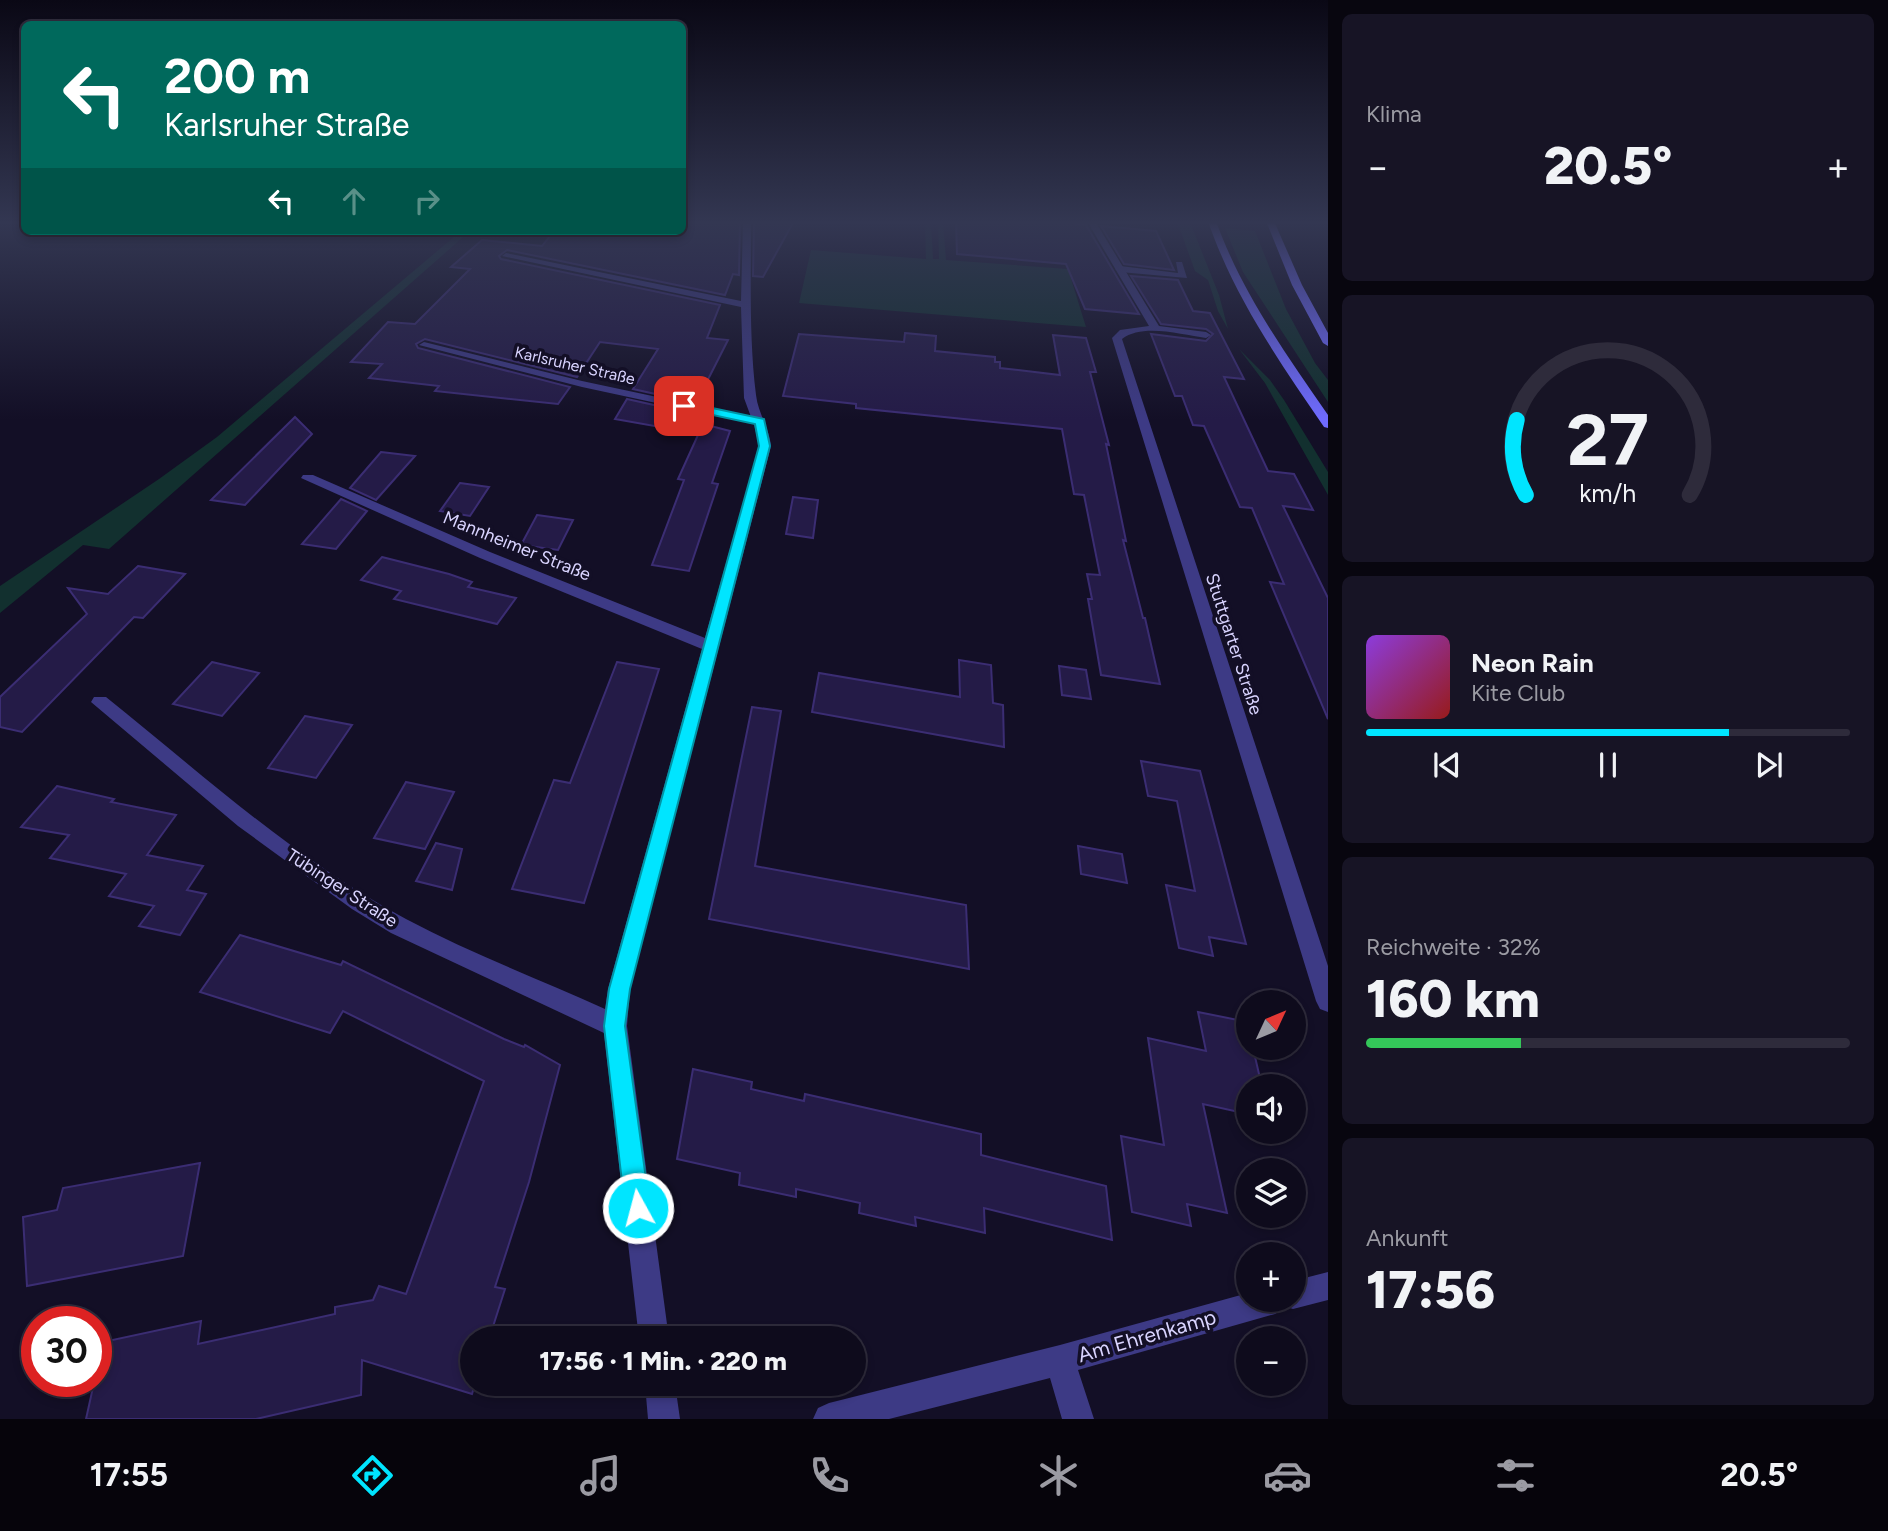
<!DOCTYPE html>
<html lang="de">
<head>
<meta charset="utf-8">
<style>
	:root { --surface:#0e0b1c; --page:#171425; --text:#f1f3f6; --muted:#9b9ba3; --line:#2e2b3b; --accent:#00e5ff }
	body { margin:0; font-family:Figtree,sans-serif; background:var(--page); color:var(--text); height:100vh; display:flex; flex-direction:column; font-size:26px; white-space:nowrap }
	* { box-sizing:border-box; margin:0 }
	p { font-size:23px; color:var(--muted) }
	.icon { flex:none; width:38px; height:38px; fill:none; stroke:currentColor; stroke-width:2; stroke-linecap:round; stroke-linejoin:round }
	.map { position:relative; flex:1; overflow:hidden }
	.side { display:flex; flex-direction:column; gap:14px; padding:14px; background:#08060f; width:560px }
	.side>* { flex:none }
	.banner { position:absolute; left:21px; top:21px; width:665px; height:214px; border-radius:10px; box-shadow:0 4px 10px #0003,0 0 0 2px var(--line); background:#00695c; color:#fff; overflow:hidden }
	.needle { width:46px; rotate:46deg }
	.buttons { position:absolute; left:1236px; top:990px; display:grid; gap:14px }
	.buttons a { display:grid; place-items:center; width:70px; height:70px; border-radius:50%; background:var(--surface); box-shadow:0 4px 10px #0003,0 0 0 2px var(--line); font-size:35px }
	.speed { position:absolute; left:21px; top:1306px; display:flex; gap:14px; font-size:35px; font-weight:700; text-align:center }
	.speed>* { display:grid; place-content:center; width:91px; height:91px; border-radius:50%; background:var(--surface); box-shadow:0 4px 10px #0003,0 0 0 2px var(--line); line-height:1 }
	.speed .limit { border:10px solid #d22; background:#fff; color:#111 }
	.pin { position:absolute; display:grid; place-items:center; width:60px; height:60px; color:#fff; margin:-30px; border-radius:14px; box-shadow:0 4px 10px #0006 }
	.me { position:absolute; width:77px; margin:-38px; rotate:353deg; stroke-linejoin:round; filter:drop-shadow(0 0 5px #0008) }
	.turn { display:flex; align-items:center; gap:24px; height:147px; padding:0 28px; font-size:32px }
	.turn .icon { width:91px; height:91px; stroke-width:2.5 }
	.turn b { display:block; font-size:49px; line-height:60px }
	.lanes { display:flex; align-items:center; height:66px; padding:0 28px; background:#0003; justify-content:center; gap:35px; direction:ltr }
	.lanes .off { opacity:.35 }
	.big { font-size:52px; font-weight:800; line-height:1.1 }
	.side .card { flex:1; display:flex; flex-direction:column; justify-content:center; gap:10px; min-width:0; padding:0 24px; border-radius:10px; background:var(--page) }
	.side .dial { align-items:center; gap:0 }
	.dial svg { height:182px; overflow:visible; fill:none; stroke:var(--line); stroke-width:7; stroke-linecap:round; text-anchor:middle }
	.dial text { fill:var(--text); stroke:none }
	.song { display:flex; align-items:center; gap:21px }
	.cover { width:84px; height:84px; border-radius:10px; background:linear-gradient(135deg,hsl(270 70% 55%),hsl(0 70% 35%)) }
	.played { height:7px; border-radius:4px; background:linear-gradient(90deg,var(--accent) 75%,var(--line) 75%) }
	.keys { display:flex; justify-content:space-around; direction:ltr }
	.heat { display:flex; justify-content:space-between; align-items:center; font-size:38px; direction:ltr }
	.charge { height:10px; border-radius:5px; background:linear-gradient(90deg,#34c759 32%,var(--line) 0) }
	.trip { position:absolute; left:460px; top:1326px; width:406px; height:70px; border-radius:35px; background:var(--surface); box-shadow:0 4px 10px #0003,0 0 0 2px var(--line); font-weight:800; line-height:70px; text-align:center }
	.tab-bar { display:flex; height:112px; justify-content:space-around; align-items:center; background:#06040b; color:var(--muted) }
	.tab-bar .icon { width:49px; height:49px }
	.tab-bar .active { color:var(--accent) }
	.tab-bar b { font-size:32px; color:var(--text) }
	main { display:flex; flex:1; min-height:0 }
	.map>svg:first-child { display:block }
</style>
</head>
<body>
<main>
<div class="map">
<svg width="1328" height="1419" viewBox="0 0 1328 1419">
	<rect width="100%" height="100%" fill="#130f26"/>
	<g fill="#12302f">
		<polygon points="925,221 931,221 933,259 939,259 938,221 943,221 946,260 1068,269 1086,327 799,303 811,250 926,259"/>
		<polygon points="1177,221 1187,221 1192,227 1219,295 1228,329 1218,311 1208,280 1195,271"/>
		<polygon points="1225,228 1255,231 1286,309 1315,363 1328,380 1328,402 1243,272"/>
		<polygon points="461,231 470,231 109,549 83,545 0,613 0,586 159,479 217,437"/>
		<polygon points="1239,349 1270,380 1284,400 1328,472 1328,495 1265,383"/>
	</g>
	<g fill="#241b47" stroke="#3b2d73" stroke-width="2">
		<polygon points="682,221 740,221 739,275 733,274 725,295 507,250 499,256 501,259 720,305 707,338 728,340 696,403 633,389 658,349 600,342 577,377 425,339 416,344 418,348 570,387 558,404 435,391 439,386 369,378 382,364 351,362 388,322 415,324 470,269 451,267 482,240 542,246 554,231 632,236 636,231 682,231"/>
		<polygon points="754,221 794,221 763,277 753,276"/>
		<polygon points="956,221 1059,221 1086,225 1139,314 1085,309 1066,264 957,254"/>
		<polygon points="1101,226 1156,231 1174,270 1124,264"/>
		<polygon points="1131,276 1178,280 1193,311 1210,313 1244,379 1224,377 1268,471 1294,474 1313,510 1283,506 1328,598 1328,719 1270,582 1284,584 1252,508 1240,507 1204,426 1193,425 1182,396 1175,396 1151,334 1206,341 1213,334 1206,329 1161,324"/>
		<polygon points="905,333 936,336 935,351 995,357 995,362 1000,362 1000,368 1060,375 1053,335 1086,338 1096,372 1090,372 1109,445 1106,444 1126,541 1123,540 1143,618 1145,618 1160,684 1101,675 1088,599 1092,599 1087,574 1100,575 1084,495 1074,494 1062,429 856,408 856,404 783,396 799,334 904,342"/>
		<polygon points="627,399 690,413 677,430 615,419"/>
		<polygon points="295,417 312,434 245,505 211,500"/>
		<polygon points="703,424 730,431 712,483 718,484 689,571 652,565 684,480 678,479"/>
		<polygon points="381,452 415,456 376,500 350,488"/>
		<polygon points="460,483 489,487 470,516 440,511"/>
		<polygon points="793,497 818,500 813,538 786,534"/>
		<polygon points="341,499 367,511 336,549 302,544"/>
		<polygon points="537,515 573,520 558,550 521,545"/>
		<polygon points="382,557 449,574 472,582 468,587 516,598 497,624 394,599 401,591 361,580"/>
		<polygon points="138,566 185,574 143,618 134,617 22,732 0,727 0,697 87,614 68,588 108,594"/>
		<polygon points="959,660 991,665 993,703 1003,705 1004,747 812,712 819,673 960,697"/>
		<polygon points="212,662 259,673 222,716 173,704"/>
		<polygon points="617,662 659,669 584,903 512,889 554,780 570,783"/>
		<polygon points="1059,666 1086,670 1091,699 1062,695"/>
		<polygon points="752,707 781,711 755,866 966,905 969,969 709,919"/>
		<polygon points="305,716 352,725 316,778 268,768"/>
		<polygon points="1141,761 1200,771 1246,944 1209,937 1213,956 1179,948 1166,885 1195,891 1177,801 1148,796"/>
		<polygon points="406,782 454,792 425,849 374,838"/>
		<polygon points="57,786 114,799 111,802 176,815 147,855 203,866 187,890 206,894 180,935 139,926 154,906 109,896 126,874 50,858 69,835 21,827"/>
		<polygon points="436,843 462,849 452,890 416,881"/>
		<polygon points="1078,846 1122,854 1127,883 1081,874"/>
		<polygon points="240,935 341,965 343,961 504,1039 524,1047 525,1045 560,1065 529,1182 495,1287 505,1289 489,1339 472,1339 472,1384 475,1384 472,1394 362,1360 361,1395 256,1419 86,1419 103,1342 201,1321 198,1344 335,1314 335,1307 373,1300 379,1286 406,1294 484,1081 343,1011 330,1033 200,992"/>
		<polygon points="1198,1012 1248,1022 1248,1048 1253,1048 1262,1087 1248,1087 1248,1114 1203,1104 1227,1213 1187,1204 1191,1226 1132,1212 1121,1136 1164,1145 1148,1038 1206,1051"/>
		<polygon points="693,1069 752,1082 751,1089 804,1101 805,1094 981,1134 981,1155 1106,1186 1112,1240 984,1208 985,1233 915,1217 916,1226 859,1213 860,1203 796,1189 796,1197 739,1185 740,1173 677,1159"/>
		<polygon points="200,1163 183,1256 27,1286 23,1217 57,1210 63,1188"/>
	</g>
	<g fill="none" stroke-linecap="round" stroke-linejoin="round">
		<polygon fill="#3d3a85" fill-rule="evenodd" points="1176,262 1182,262 1187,278 1120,272 1115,269 1120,266 1178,273"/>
		<g fill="#3d3a85" fill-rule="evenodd">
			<path d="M743 221H751C751 279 749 338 756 395 758 413 769 427 771 446L630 989 627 1026 669 1339H639L604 1033 391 933 352 909 238 826 91 702 94 697H106C202 774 297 861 406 919 470 953 539 979 605 1009L608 989 702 649 480 558 301 478 303 475H313L490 552 705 638 759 446 754 424 582 387 419 345 424 342 582 381 751 417 744 398 741 307 502 256 506 253 741 301Z"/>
			<path d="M1087 221H1095L1159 326 1206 332 1211 335 1206 338C1182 335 1143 323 1122 339L1328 966V1012L1320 1009 1316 1001 1112 338 1120 330 1149 326Z"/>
			<polygon points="1328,1272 1328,1300 1293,1309 1287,1307 1275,1314 1078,1370 1094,1419 1062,1419 1050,1378 889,1419 813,1419 818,1408 829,1403 1060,1345 1248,1293 1248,1300 1293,1300 1293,1281"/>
			<polygon points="645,1384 675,1384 680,1419 648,1419"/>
		</g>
		<g fill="#6f6bff" fill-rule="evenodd">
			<path d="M1208 221H1216C1242 293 1285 353 1328 415V428L1324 427C1279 361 1234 297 1208 221Z"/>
			<polygon points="1266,221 1274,221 1302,285 1328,333 1328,346 1323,343 1292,285"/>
		</g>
	</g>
	<linearGradient id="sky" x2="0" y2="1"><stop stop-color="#0a0815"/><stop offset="0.53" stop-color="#333752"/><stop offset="1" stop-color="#333752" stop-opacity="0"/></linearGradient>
	<rect width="1328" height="420" fill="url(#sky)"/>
	<polygon fill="#00e5ff" stroke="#0095a6" stroke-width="2" points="684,402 764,419 770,446 630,989 625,1026 650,1208 646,1217 638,1221 629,1217 625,1208 604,1026 609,989 759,446 755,424 680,408 680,403"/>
	<g text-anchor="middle" stroke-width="7" stroke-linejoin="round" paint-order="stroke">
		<g font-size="16" fill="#d9d4ff" stroke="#130f26">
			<text transform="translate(575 365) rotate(13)" y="6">Karlsruher Straße</text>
		</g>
		<g font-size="18" fill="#d9d4ff" stroke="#130f26">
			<text transform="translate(517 546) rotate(22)" y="6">Mannheimer Straße</text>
			<text transform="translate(1234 644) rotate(72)" y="6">Stuttgarter Straße</text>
			<text transform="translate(342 888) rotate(33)" y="6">Tübinger Straße</text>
		</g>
		<g font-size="21" fill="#d9d4ff" stroke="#130f26">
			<text transform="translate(1147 1336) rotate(-16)" y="7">Am Ehrenkamp</text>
		</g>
	</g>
</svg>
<div class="buttons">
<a><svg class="needle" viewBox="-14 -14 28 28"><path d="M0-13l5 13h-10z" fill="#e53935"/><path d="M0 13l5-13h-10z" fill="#9b9ba3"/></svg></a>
<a><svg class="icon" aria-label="sound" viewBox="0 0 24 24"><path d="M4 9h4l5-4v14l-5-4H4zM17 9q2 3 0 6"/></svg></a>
<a><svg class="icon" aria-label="layers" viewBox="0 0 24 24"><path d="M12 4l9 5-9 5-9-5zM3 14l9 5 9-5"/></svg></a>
<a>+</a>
<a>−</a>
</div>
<div class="speed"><div class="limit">30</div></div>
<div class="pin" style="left:684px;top:406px;background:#d93025"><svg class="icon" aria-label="arrive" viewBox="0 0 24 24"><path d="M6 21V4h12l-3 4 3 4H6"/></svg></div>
<svg class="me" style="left:638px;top:1208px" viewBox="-20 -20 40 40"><circle r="17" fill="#00e5ff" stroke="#fff" stroke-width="3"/><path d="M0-11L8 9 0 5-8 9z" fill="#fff"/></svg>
<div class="trip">17:56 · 1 Min. · 220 m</div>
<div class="banner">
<div class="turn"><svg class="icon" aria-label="left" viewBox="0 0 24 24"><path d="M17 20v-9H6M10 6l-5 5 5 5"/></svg><div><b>200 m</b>Karlsruher Straße</div></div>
<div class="lanes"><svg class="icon" aria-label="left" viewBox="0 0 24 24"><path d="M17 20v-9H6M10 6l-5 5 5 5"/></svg><svg class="icon off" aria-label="ahead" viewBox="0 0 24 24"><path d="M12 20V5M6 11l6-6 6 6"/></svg><svg class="icon off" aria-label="right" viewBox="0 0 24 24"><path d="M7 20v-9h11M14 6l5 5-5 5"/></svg></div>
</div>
</div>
<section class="side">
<div class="card"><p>Klima</p>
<div class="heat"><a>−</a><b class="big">20.5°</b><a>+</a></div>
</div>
<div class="card dial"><svg viewBox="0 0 100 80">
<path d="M14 69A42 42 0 1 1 86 69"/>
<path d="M14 69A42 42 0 0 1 10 36" stroke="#00e5ff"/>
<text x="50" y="56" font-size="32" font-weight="700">27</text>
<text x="50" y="72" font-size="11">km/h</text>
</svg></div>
<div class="card">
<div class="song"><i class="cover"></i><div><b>Neon Rain</b><p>Kite Club</p></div></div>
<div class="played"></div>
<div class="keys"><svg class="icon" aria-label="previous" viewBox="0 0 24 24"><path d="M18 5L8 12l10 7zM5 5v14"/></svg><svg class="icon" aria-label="pause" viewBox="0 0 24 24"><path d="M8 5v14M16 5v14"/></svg><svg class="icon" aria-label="next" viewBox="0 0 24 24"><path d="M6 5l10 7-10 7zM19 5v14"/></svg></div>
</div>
<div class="card"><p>Reichweite · 32%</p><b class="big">160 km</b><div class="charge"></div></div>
<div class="card"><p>Ankunft</p><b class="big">17:56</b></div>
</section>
</main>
<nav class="tab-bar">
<b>17:55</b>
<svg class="icon active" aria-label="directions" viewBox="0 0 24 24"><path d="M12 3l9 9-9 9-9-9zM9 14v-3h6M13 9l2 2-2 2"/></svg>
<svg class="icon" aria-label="music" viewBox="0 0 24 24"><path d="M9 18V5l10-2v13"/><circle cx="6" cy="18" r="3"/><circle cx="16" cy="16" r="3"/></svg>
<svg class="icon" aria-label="phone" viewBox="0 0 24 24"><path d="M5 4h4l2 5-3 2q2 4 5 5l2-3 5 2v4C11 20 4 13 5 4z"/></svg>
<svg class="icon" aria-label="climate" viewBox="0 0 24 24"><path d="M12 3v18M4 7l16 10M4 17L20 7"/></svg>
<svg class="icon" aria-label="car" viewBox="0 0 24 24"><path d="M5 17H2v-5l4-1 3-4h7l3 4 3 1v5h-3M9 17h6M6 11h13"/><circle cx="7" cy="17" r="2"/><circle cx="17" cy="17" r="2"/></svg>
<svg class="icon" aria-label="filters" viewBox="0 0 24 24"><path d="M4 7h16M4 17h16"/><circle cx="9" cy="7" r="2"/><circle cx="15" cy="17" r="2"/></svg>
<b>20.5°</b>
</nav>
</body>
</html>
